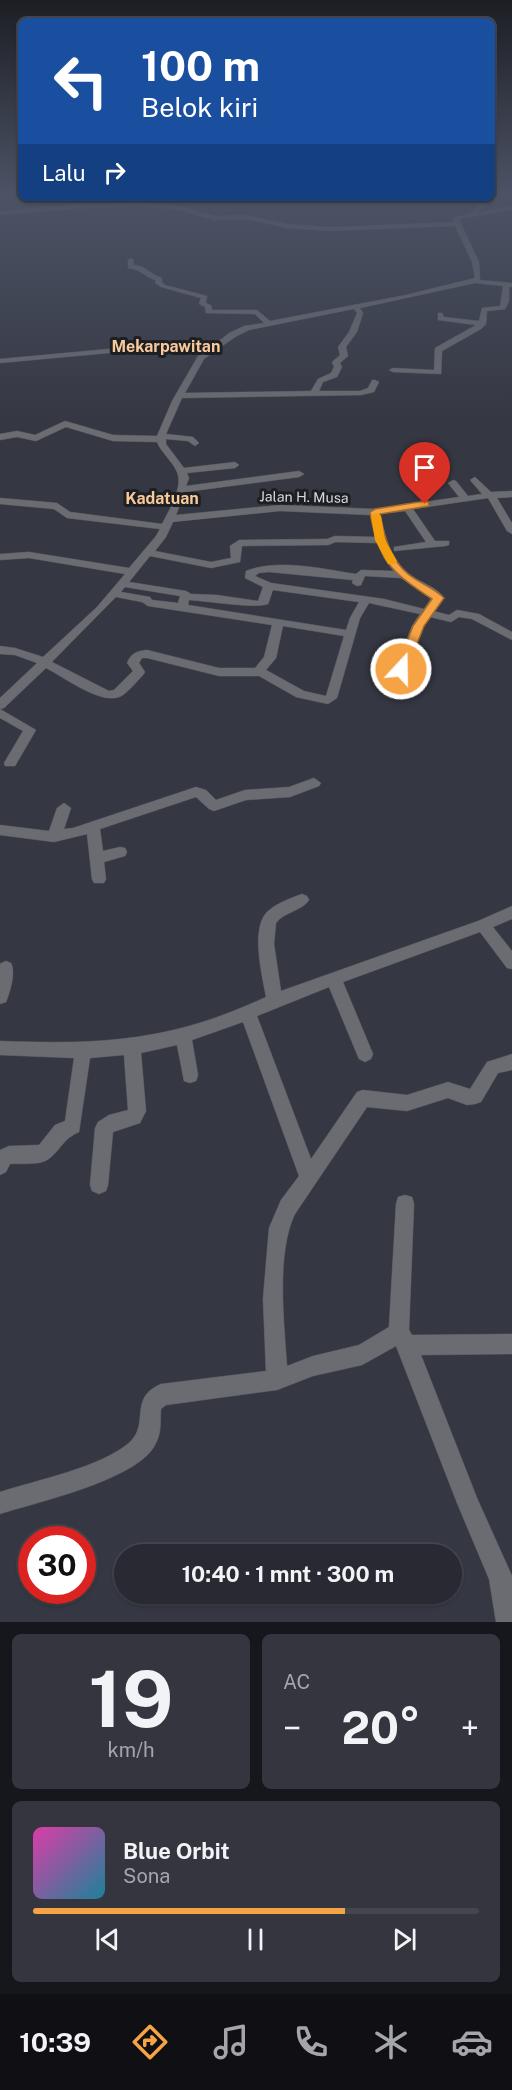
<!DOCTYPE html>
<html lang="id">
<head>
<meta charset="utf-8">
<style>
	:root { --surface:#282932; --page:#34353e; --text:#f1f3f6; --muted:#a5a6ac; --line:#44454d; --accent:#f5a345 }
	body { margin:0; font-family:"Public Sans",sans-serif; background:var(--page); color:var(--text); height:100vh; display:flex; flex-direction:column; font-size:22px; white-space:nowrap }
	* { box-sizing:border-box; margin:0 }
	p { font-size:20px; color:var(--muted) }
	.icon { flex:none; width:33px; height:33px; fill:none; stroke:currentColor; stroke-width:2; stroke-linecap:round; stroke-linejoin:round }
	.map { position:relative; height:1622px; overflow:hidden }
	.drawer { display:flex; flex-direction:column; gap:12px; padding:12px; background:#16171c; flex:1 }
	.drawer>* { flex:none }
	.guide { position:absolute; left:18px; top:18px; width:477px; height:183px; border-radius:9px; box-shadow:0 2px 4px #0004,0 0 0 2px var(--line); background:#1a4fa0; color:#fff; overflow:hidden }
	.speed { position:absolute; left:18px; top:1526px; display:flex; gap:12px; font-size:30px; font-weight:700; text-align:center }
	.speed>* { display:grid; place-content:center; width:78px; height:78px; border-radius:50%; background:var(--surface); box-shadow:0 2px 4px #0004,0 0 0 2px var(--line); line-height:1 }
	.speed .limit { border:9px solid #d22; background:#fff; color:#111 }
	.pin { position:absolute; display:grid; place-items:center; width:51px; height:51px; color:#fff; margin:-62px -26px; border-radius:50% 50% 50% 0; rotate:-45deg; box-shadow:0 0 6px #0007 }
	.pin .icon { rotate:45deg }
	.me { position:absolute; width:66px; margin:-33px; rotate:21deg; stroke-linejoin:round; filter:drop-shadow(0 0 4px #0008) }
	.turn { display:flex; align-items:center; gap:21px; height:126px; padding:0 24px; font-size:27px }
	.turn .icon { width:78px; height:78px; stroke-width:2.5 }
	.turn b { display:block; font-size:42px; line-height:51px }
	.then { display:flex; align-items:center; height:57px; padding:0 24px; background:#0003; gap:12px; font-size:22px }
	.big { font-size:45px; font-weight:700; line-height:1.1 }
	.drawer .widget { flex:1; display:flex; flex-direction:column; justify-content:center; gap:9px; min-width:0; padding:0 21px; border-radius:9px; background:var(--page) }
	.drawer .dial { align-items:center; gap:0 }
	.dial b { font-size:78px; line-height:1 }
	.song { display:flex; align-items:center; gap:18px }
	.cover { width:72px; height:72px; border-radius:9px; background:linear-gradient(135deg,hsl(320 70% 55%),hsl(190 70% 35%)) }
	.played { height:6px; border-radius:3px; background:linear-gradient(90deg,var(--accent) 70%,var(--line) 70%) }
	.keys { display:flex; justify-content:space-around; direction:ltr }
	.heat { display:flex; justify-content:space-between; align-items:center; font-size:33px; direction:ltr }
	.drawer .tiles { flex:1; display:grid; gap:12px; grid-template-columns:1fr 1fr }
	.widget:last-child { grid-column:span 2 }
	.trip { position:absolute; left:114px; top:1544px; width:348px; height:60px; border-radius:30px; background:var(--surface); box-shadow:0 2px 4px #0004,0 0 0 2px var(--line); font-weight:700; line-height:60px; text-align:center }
	.menu { display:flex; height:96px; justify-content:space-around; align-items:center; background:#101014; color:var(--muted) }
	.menu .icon { width:42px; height:42px }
	.menu .selected { color:var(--accent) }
	.menu b { font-size:27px; color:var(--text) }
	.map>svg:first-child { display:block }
</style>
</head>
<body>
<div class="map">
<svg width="512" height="1622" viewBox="0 0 512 1622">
	<rect width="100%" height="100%" fill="#353742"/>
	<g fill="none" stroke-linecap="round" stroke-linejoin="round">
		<defs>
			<g id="minor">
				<path d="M472 198H478L476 200 485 206 478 212 512 206V210L459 219 479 262 480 280 512 283V287H509V301L505 309 487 311 486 324 481 329 442 351 441 374 393 372 389 370 393 368 434 370 435 348 476 325 438 320V313H442L444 317 479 321 482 308 500 306 503 286 475 283 360 308 363 313 357 332 346 347 348 356 340 363 342 367 337 377 323 382 319 391H360L368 388 372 380H375L379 382 374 392 361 395 182 398 166 434 193 437 199 443 195 446 188 441 166 439V444L184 468 235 462 239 465 235 468 187 473 189 478 186 486 299 471 304 474 299 477 185 492 176 515 280 505 375 509 459 497 448 483 453 480 456 481 468 496 482 494 470 480 475 477 491 492 512 491V497L497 498 512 523V534L507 531 488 498 413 509 435 541H449V545L445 546 394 551V547L426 542 405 511 380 514C386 540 392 564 415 578 425 584 436 588 443 596L433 611 449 615 457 610 479 614 512 632V640L472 619 459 617 451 622 430 617 424 626 407 669 401 673 395 669 412 626 420 614 369 603 360 618 337 698 328 704 296 697 259 676H219L147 658H142L139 663 145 672 143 675C137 681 130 690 123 695 104 708 64 677 46 668L4 708 0 709 36 730 15 766H5L4 763 23 731 0 718V698L37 663 15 655 0 654V646L15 648 43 657 97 607 125 574 29 558 0 560V554L29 552 129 568 156 536 160 529 67 518 54 509 0 504V498L57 503 70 512 162 524C169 510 185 485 176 470 171 460 161 452 157 442L113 441 66 427 36 441 17 437 0 440V434L17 431 35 435 65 421 113 435 157 436 172 401 198 356 208 349 119 352 0 363V359L119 348 214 345 229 333 244 326 264 323 255 314 206 313 205 307 199 304 201 298 161 287 155 283 156 280C144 277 143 270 128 268V260L131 258 134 260 133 265C145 265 151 275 162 278V282L165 285 207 296 206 303 211 305 212 310H257L270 321 406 295 475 278 472 262 455 226 330 231 287 228 246 219 215 220 176 209 142 206 95 207 0 215V211L95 203 142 202 176 205 215 216 246 215 287 224 330 227 454 222V217L470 214 478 206 471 202ZM354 309 357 313 349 332 338 347 340 355 332 362 334 367 331 373 318 379 311 391 185 393 204 359 235 337 249 330ZM280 511 371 515 376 537 335 536 327 539 239 540 230 546 231 558 211 562 155 551 166 537 173 522ZM336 542 378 543 384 558 394 571 361 570 356 574C322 569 279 558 246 571L245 578 263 587 258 601 217 595 191 594 186 591 129 582 150 556 211 568 240 562 242 546 328 545ZM269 572 353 580 352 583 357 586 361 585 365 576 401 578 432 597 424 609 384 599 271 583 255 576 259 573ZM125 587 180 596 178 603 152 600 150 597 121 592ZM273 590 359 602 350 618 346 630 188 605 189 600C207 601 255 609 268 604ZM116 597 142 602 148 606 272 625 264 657 255 668H219L147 650C137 651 131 653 127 663L133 671 114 690 109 691 52 662ZM283 626 344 636 326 696 304 691 266 670 276 658Z"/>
				<polygon points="314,778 321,783 319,786 290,797 246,800 214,811 209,809 196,797 100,829 103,851 120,847 125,848 127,852 125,856 104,862 106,879 104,883 94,883 92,879 87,834 54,842 0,835 0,825 49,831 57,808 64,803 71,808 64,829 73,828 196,787 206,790 216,800 245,790 289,787"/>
				<path d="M302 894 307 896 309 900C302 911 284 912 276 923L274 944 281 991 478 921 512 906V919L493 927 512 951V969L507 968 480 932 343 982 373 1054 371 1059 365 1062 359 1059 329 987 257 1016 311 1159 357 1092 363 1090 407 1095 448 1082 470 1089 487 1062 512 1054V1070L498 1073 481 1102 475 1104 467 1105 448 1098 407 1111 367 1107 295 1214C276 1253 284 1322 287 1366L313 1356 359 1345 389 1327 396 1204 398 1197 405 1195 412 1197 414 1204 409 1330 412 1335 512 1334V1354L421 1355 477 1498 512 1576V1622H496L489 1579 457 1503 396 1346 362 1365 313 1376 277 1390 166 1405 161 1409C160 1422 162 1433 155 1445 137 1480 37 1502 0 1514V1492C37 1480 102 1467 130 1442 150 1423 128 1398 161 1384L266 1371 263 1299 269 1228 281 1200 299 1176 243 1022 192 1040 198 1075 196 1081 190 1083 184 1081 177 1045 141 1053 146 1111 140 1123 113 1132 108 1185 106 1191 99 1194 92 1191 90 1185 95 1128 98 1122 109 1115 128 1110 124 1055 90 1058 79 1132C63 1139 62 1148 50 1158 41 1166 21 1163 10 1164L6 1172 0 1175V1150L9 1146 39 1145 55 1125 65 1121 74 1058 0 1055V1041C103 1045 172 1041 266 997 262 975 250 927 268 911 277 903 291 898 302 894Z"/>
				<path d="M6 961 11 963C16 973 10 992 6 1002L0 1004V964Z"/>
			</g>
		</defs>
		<use href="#minor" stroke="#52545e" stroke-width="1"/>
		<use href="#minor" fill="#6b6c71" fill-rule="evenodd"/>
	</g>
	<linearGradient id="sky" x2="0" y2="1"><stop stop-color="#1d1e24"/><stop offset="0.46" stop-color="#4b5365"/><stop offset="1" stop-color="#4b5365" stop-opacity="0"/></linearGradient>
	<rect width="512" height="422" fill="url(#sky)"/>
	<path fill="#f5a345" stroke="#9f6a2d" stroke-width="1.5" d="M425 501 429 502V506L380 514C384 536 389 558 408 574 419 583 434 588 444 598L424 626 407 669 401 673 396 669 413 626 432 599C391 572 378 561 370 512L375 509Z"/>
	<polygon fill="#f59e0b" points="376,513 381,516 385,540 397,561 395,564 388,564 375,540 371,516"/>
	<g text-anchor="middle" stroke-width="6" stroke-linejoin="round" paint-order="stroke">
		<g font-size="14" fill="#d8d9e0" stroke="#1e1f23">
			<text transform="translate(304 497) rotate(1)" y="5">Jalan H. Musa</text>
		</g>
		<g font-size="16" font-weight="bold" fill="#f7c99b" stroke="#1e1f23">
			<text x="166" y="352">Mekarpawitan</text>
			<text x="162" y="504">Kadatuan</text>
		</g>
	</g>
</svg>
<div class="speed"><div class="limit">30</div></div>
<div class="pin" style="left:425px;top:504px;background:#d93025"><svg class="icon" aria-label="arrive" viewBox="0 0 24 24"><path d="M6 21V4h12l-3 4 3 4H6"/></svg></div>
<svg class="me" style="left:401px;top:669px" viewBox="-20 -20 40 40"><circle r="17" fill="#f5a345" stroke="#fff" stroke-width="3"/><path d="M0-11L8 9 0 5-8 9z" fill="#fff"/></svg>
<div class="trip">10:40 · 1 mnt · 300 m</div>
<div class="guide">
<div class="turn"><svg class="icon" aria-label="left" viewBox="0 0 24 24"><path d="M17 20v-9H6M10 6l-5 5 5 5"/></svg><div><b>100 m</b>Belok kiri</div></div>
<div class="then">Lalu<svg class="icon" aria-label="right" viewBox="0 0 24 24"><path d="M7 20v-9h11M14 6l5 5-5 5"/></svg></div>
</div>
</div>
<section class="drawer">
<div class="tiles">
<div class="widget dial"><b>19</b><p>km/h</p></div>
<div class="widget"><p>AC</p>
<div class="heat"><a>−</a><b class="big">20°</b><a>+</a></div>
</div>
<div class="widget">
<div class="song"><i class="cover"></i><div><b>Blue Orbit</b><p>Sona</p></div></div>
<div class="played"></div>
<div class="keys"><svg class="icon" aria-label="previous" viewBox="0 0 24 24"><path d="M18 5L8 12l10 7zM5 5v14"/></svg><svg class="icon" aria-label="pause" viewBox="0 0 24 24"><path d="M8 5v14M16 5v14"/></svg><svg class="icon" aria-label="next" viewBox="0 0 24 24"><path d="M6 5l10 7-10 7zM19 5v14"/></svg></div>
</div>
</div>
</section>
<nav class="menu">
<b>10:39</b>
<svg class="icon selected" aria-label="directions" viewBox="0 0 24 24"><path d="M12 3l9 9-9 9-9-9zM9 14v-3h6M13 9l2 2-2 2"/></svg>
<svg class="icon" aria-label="music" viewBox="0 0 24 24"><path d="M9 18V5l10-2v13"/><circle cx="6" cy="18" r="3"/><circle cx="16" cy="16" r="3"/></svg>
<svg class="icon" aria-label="phone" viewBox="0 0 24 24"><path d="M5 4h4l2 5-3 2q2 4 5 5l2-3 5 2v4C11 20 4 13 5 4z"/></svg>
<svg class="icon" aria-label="climate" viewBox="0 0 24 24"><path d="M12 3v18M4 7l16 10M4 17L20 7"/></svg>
<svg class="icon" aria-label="car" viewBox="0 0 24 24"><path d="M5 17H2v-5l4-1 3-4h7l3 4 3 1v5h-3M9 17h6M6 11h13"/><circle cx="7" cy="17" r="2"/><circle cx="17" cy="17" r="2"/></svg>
</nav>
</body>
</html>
